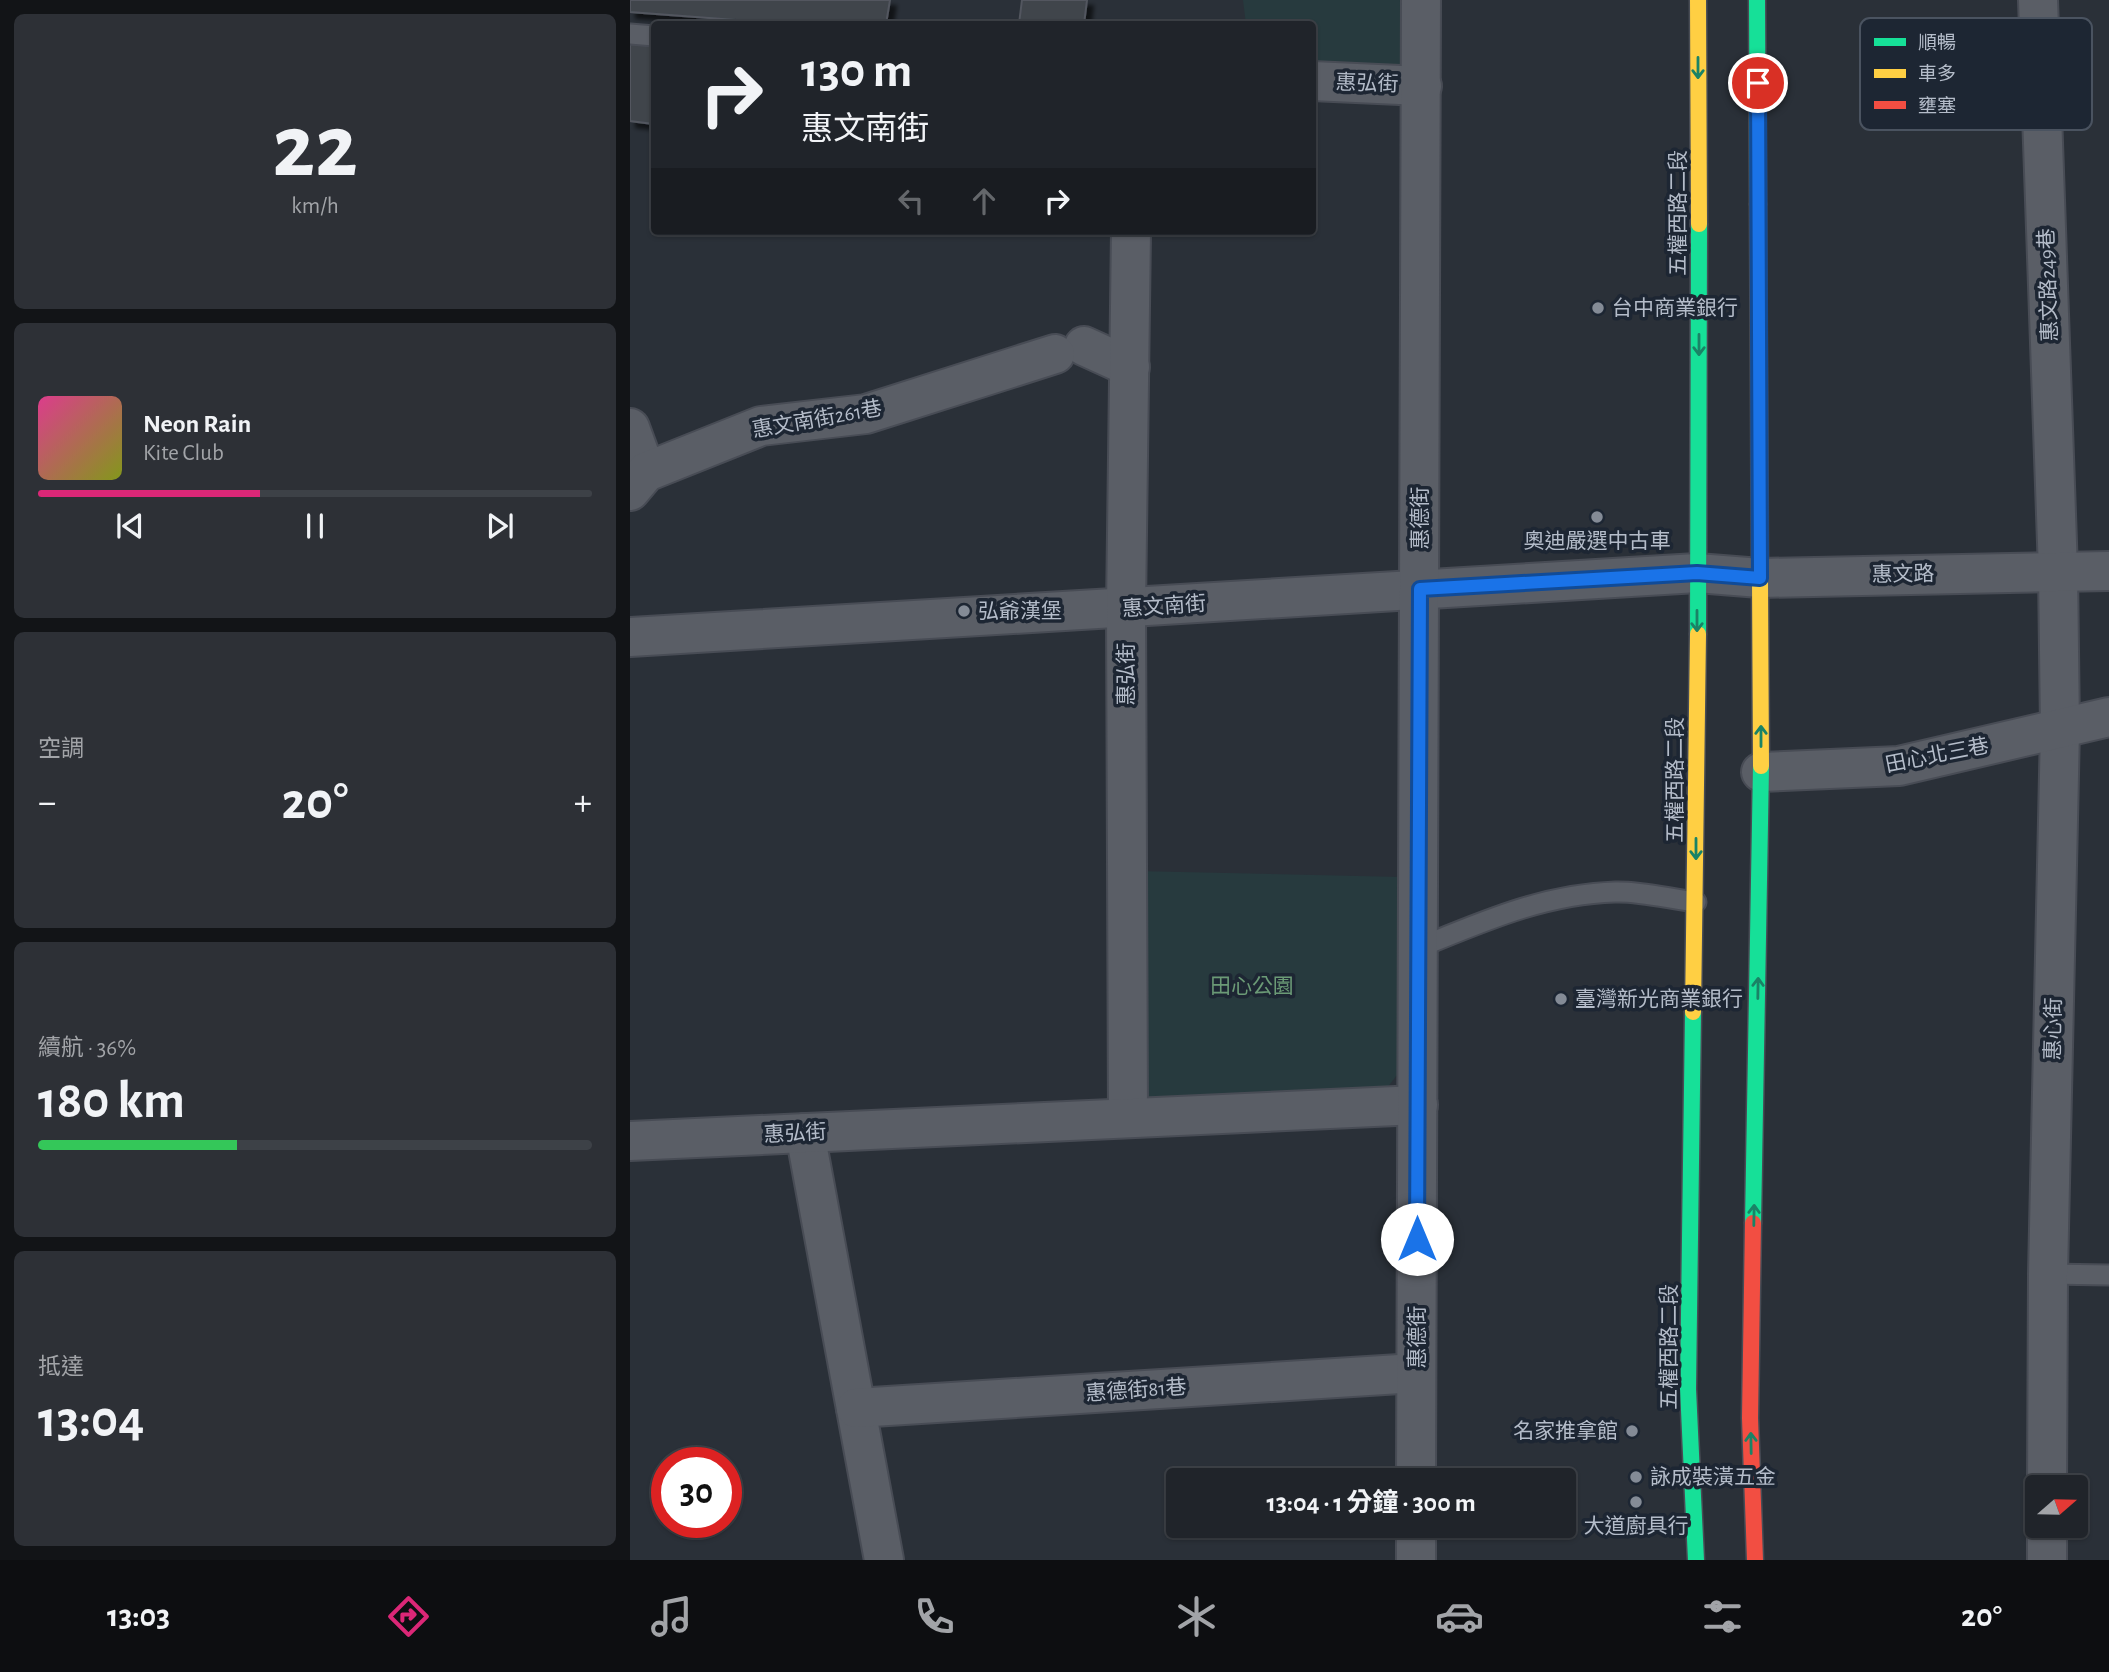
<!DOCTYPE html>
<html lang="zh-TW">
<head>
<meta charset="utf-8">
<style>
	:root { --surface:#20242a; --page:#2d3036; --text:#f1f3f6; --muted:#a2a4a8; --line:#3d4147; --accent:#db2777 }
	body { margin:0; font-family:"Alegreya Sans","Noto Sans TC",sans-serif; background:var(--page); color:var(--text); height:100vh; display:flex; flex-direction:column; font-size:26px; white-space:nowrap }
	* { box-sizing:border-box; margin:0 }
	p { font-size:23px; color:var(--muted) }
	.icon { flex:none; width:38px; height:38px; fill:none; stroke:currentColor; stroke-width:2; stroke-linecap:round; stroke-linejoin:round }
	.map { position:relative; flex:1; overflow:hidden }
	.panel { display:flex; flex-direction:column; gap:14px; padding:14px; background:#121417; width:630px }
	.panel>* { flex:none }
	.hud { position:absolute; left:21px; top:21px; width:665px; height:214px; border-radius:7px; box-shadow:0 2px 5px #0004,0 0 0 2px var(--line); background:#20242a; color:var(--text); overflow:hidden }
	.needle { width:46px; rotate:70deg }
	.tools { position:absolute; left:1395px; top:1475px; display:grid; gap:14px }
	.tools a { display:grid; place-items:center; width:63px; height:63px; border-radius:7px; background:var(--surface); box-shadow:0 2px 5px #0004,0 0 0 2px var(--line); font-size:35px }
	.speed { position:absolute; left:21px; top:1447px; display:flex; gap:14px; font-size:35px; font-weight:700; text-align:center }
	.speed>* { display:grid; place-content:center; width:91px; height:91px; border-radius:50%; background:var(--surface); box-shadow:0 2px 5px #0004,0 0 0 2px var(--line); line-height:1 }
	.speed .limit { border:10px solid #d22; background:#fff; color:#111 }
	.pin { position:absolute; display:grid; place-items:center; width:60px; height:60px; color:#fff; margin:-30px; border:4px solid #fff; border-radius:50%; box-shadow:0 2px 7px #0007 }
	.me { position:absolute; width:77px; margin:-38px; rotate:0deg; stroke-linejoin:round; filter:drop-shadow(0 0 5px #0008) }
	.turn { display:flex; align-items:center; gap:24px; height:147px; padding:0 35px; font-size:32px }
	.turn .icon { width:91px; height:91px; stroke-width:2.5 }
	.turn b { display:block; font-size:49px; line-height:60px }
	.lanes { display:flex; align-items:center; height:66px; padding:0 35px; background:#0003; justify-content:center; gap:35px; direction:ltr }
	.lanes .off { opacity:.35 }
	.big { font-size:52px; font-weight:700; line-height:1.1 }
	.panel .tile { flex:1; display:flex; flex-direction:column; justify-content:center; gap:10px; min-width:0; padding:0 24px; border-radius:10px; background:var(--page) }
	.panel .dial { align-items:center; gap:0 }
	.dial b { font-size:91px; line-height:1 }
	.song { display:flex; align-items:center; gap:21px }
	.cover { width:84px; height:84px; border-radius:10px; background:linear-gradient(135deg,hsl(330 70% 55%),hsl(70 70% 35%)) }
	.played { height:7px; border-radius:4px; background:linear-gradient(90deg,var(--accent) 40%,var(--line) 40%) }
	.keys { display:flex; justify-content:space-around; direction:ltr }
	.heat { display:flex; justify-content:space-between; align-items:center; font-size:38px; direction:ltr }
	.charge { height:10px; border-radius:5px; background:linear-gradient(90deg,#34c759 36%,var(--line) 0) }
	.trip { position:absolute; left:536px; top:1468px; width:410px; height:70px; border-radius:7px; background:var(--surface); box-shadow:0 2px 5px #0004,0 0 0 2px var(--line); font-weight:700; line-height:70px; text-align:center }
	.menu { display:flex; height:112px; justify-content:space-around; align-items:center; background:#0d0e11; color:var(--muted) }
	.menu .icon { width:49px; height:49px }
	.menu .selected { color:var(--accent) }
	.menu b { font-size:32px; color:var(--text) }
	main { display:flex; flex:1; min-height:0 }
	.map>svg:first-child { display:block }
</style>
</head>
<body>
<main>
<section class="panel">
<div class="tile dial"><b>22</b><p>km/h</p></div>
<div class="tile">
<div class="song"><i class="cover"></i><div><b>Neon Rain</b><p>Kite Club</p></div></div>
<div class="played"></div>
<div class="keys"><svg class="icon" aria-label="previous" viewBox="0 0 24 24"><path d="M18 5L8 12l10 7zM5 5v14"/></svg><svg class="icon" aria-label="pause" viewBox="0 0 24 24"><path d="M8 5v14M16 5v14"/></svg><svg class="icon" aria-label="next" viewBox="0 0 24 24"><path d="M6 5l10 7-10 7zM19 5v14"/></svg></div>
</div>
<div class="tile"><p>空調</p>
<div class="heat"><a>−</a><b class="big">20°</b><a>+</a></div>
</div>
<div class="tile"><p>續航 · 36%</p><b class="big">180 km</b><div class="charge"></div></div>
<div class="tile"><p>抵達</p><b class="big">13:04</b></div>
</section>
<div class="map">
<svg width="1479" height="1560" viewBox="0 0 1479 1560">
	<defs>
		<filter id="shadow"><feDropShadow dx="6" dy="6" stdDeviation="2" flood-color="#0009"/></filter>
	</defs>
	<rect width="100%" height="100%" fill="#2a3038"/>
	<g fill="#273a3e">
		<polygon points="613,0 770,0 772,68 683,64 682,24 616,24"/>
		<polygon points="506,871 772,877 771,1070 753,1093 509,1103"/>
	</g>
	<g fill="#3f444c" stroke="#52575f" stroke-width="2" filter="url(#shadow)">
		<polygon points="0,0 260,0 256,24 158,24 0,12"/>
		<polygon points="392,0 457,0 454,24 389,24"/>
		<polygon points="0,44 24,46 24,124 0,121"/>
	</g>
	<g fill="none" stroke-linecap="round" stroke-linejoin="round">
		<defs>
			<g id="lane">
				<polyline points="0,34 24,36"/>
				<path d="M788 948C852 922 914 894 985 892 1011 891 1040 899 1066 902"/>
				<polyline points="1418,1274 1479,1275"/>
			</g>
			<g id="street">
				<polyline points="1408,0 1428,571 1430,729 1418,1274 1417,1488"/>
				<polyline points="682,81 792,86"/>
				<polyline points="454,346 500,367"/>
				<polyline points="0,428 16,472"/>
				<polyline points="0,491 16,472 131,426 236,414 425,354"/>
				<polyline points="0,637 1067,573 1130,578 1479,571"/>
				<polyline points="1131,772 1269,766 1479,717"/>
				<polyline points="498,1118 496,608 501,231"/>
				<polyline points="175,1133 254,1560"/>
				<polyline points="0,1141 788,1105"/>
				<polyline points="226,1408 786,1373"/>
				<polyline points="786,1480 791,0"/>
				<polyline points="1417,1526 1417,1560"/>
				<polyline points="786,1560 786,1526"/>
			</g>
			<g id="fast">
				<polyline points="1127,0 1128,204"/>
				<polyline points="1068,634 1069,224"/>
				<polyline points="1063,1012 1058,1389 1066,1560"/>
				<polyline points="1123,1223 1131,766"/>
			</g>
			<g id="slow">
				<polyline points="1068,0 1069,224"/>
				<polyline points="1128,204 1131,766"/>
				<polyline points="1063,1012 1068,634"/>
			</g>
			<polyline id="jam" points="1123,1223 1120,1418 1125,1560"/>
		</defs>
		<use href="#lane" stroke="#484c55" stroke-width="23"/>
		<use href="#street" stroke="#484c55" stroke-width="42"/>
		<use href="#fast" stroke="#484c55" stroke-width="19"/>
		<use href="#slow" stroke="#484c55" stroke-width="19"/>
		<use href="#jam" stroke="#484c55" stroke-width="19"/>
		<use href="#lane" stroke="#5a5e66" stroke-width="19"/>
		<use href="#street" stroke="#5a5e66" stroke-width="38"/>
		<use href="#fast" stroke="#16e098" stroke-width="16"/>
		<use href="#slow" stroke="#ffcf43" stroke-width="16"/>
		<use href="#jam" stroke="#f24e42" stroke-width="16"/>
	</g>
	<defs><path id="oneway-shaft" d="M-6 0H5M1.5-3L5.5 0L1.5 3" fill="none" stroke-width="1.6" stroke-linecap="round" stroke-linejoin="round" transform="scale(1.75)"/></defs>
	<g stroke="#1a8366">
		<use href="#oneway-shaft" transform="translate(1068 68) rotate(90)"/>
		<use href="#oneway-shaft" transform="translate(1069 345) rotate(90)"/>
		<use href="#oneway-shaft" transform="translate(1067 621) rotate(90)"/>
		<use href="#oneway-shaft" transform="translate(1131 736) rotate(-90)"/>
		<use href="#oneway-shaft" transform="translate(1066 849) rotate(90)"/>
		<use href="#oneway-shaft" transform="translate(1128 988) rotate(-89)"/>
		<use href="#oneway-shaft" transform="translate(1124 1215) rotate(-89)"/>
		<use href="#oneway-shaft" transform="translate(1121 1443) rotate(-91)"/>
	</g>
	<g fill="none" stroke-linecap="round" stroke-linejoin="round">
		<defs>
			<polyline id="route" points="787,1239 790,589 1067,573 1130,578 1128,83"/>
		</defs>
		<use href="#route" stroke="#114b97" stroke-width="18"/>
		<use href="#route" stroke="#1a73e8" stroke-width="12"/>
	</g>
	<g fill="#848b96" stroke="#1d2633" stroke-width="2.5">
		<circle cx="968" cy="308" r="7"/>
		<circle cx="967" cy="517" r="7"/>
		<circle cx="334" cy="611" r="7"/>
		<circle cx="931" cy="999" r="7"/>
		<circle cx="1002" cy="1431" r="7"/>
		<circle cx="1006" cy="1477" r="7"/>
		<circle cx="1006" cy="1502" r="7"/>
	</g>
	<g text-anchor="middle" stroke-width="7" stroke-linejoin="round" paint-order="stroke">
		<g font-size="21" fill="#b4bcc9" stroke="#1d2633">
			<text transform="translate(737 83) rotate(2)" y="7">惠弘街</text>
			<text transform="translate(1048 213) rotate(-90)" y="7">五權西路二段</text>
			<text transform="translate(1418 285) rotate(-92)" y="7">惠文路249巷</text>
			<text transform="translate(187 419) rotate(-10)" y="7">惠文南街261巷</text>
			<text transform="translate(790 518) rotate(-90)" y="7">惠德街</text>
			<text transform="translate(1273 574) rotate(-1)" y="7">惠文路</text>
			<text transform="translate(534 606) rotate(-4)" y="7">惠文南街</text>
			<text transform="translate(496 674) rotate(-90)" y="7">惠弘街</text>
			<text transform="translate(1307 755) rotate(-11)" y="7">田心北三巷</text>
			<text transform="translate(1045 780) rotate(-90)" y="7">五權西路二段</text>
			<text transform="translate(1423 1029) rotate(-89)" y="7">惠心街</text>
			<text transform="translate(165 1133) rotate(-3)" y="7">惠弘街</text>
			<text transform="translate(787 1337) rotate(-90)" y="7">惠德街</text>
			<text transform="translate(1039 1347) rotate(-90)" y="7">五權西路二段</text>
			<text transform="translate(506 1390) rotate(-4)" y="7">惠德街81巷</text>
		</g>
		<g font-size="21" fill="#b4bcc9" stroke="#1d2633" text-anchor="start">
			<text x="982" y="315">台中商業銀行</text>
			<text x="967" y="548" text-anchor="middle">奧迪嚴選中古車</text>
			<text x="348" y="618">弘爺漢堡</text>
			<text x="945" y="1006">臺灣新光商業銀行</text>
			<text x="988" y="1438" text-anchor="end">名家推拿館</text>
			<text x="1020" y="1484">詠成裝潢五金</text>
			<text x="1006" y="1533" text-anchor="middle">大道廚具行</text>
		</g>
		<g font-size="21" fill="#6b9a76" stroke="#1d2633">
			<text x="622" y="993">田心公園</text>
		</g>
	</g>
	<rect x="1230" y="18" width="232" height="112" rx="10" fill="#1d2633" stroke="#4a5360" stroke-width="2"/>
	<rect x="1244" y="38" width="32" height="8" fill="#16e098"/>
	<rect x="1244" y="69" width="32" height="9" fill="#ffcf43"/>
	<rect x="1244" y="101" width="32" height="8" fill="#f24e42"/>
	<g font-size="19" fill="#b4bcc9">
		<text x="1288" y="49">順暢</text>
		<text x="1288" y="80">車多</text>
		<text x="1288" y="112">壅塞</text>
	</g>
</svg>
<div class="tools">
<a><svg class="needle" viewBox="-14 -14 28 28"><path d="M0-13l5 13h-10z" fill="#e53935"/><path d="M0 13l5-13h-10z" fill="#a2a4a8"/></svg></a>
</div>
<div class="speed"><div class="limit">30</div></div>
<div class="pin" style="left:1128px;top:83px;background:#d93025"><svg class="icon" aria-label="arrive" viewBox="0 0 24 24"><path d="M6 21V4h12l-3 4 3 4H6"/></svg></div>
<svg class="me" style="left:787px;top:1239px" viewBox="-20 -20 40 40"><circle r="19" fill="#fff"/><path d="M0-13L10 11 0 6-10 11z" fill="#1a73e8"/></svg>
<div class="trip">13:04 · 1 分鐘 · 300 m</div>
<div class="hud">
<div class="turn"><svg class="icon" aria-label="right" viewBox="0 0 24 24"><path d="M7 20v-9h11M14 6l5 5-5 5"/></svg><div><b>130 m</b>惠文南街</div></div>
<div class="lanes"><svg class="icon off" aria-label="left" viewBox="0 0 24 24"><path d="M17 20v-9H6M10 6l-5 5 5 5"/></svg><svg class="icon off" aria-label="ahead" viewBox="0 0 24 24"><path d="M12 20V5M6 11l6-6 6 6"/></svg><svg class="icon" aria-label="right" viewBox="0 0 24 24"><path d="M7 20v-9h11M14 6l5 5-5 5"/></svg></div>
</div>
</div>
</main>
<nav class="menu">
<b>13:03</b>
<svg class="icon selected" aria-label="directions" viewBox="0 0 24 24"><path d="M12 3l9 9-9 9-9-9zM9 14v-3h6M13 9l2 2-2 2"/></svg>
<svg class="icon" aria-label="music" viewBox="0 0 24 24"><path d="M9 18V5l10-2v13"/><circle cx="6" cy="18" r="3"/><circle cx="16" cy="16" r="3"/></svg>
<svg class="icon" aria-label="phone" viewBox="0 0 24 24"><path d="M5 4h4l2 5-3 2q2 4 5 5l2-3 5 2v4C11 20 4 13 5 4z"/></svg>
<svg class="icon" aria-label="climate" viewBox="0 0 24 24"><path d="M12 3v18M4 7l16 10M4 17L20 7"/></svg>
<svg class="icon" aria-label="car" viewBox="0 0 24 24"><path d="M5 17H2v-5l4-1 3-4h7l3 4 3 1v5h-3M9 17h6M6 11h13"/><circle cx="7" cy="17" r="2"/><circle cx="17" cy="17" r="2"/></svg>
<svg class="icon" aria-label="filters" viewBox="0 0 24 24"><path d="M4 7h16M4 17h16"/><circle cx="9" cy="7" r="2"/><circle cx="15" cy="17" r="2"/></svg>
<b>20°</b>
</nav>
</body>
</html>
